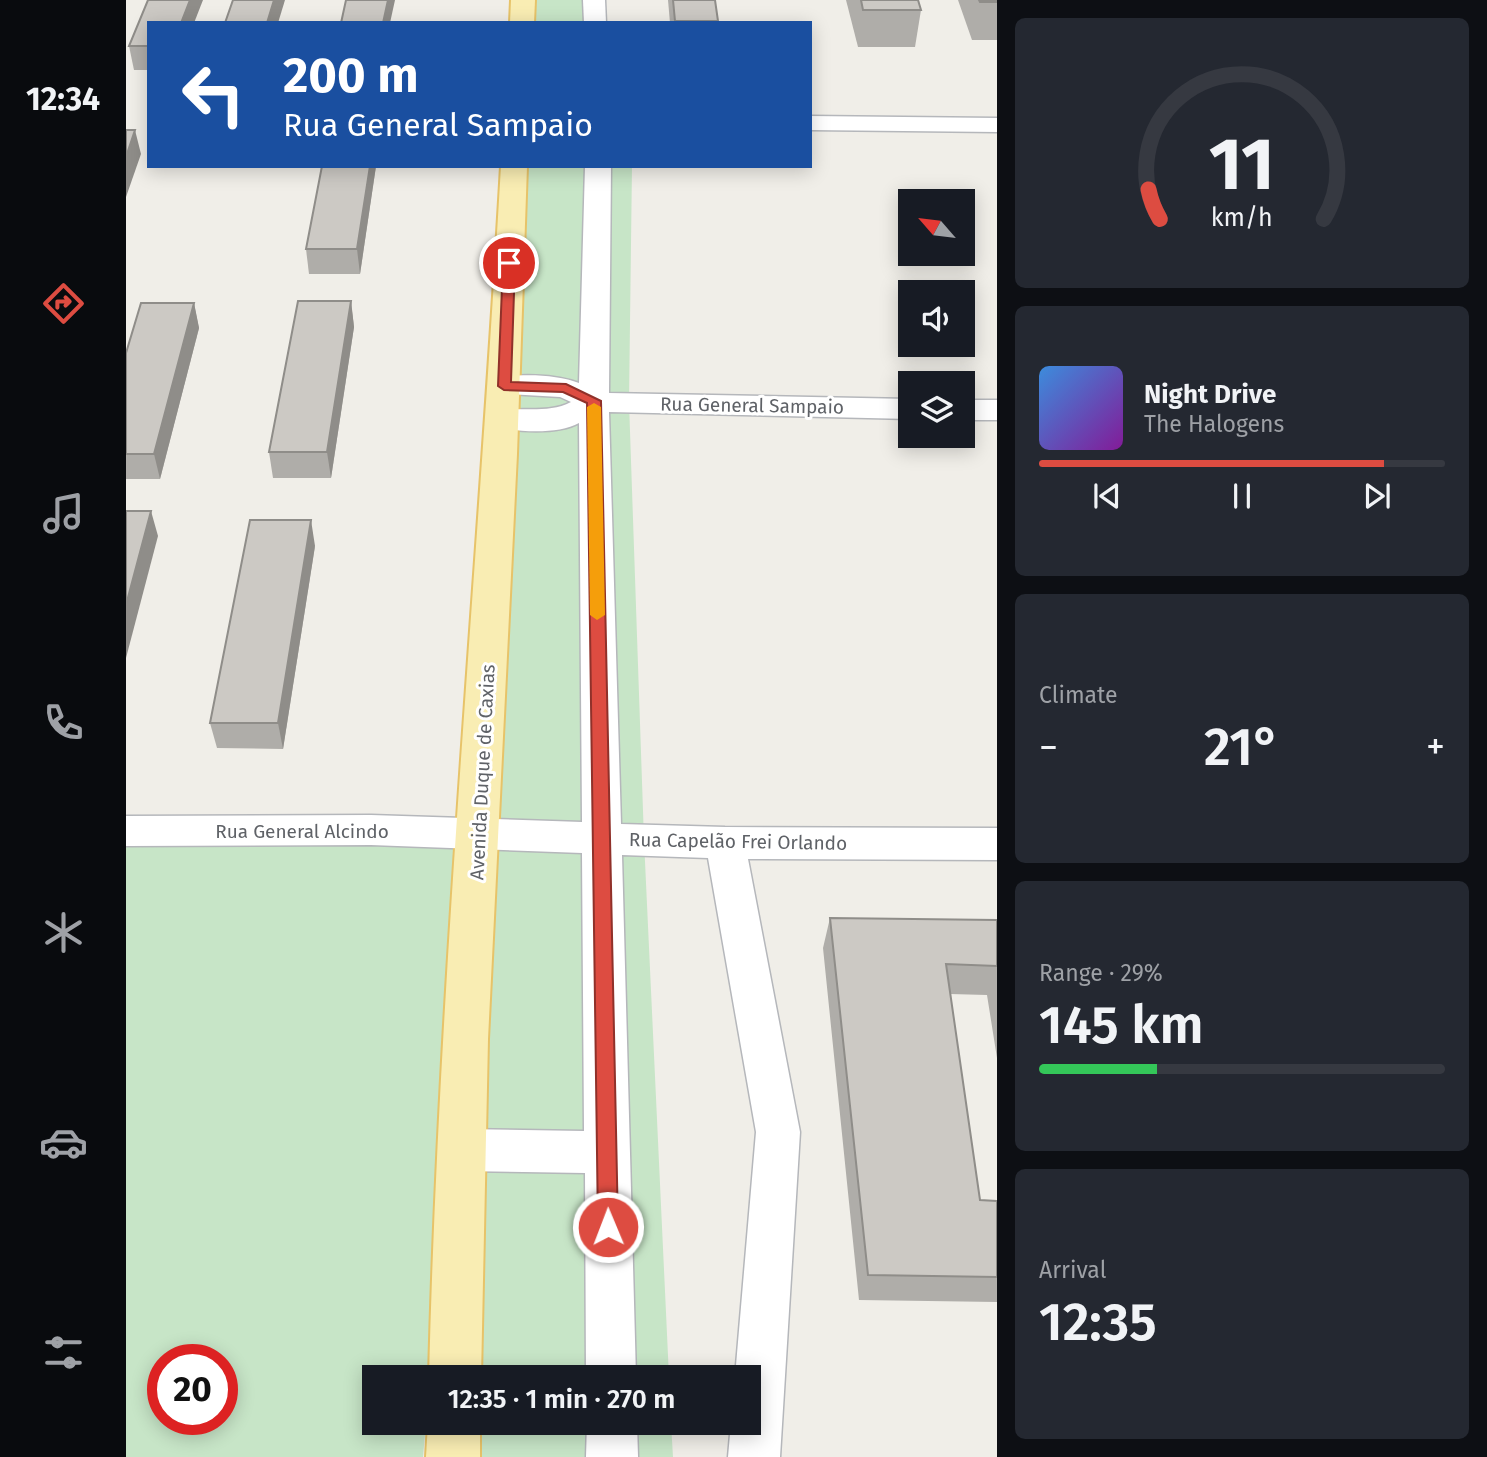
<!DOCTYPE html>
<html lang="en">
<head>
<meta charset="utf-8">
<style>
	:root { --surface:#171b24; --page:#242831; --text:#f1f3f6; --muted:#9ea1a6; --line:#363941; --accent:#dd4c41 }
	body { margin:0; font-family:"Fira Sans",sans-serif; background:var(--page); color:var(--text); height:100vh; display:flex; flex-direction:column; font-size:26px; white-space:nowrap }
	* { box-sizing:border-box; margin:0 }
	p { font-size:23px; color:var(--muted) }
	.icon { flex:none; width:38px; height:38px; fill:none; stroke:currentColor; stroke-width:2; stroke-linecap:round; stroke-linejoin:round }
	.map { position:relative; flex:1; overflow:hidden }
	.drawer { display:flex; flex-direction:column; gap:18px; padding:18px; background:#0d0f14; width:490px }
	.drawer>* { flex:none }
	.hud { position:absolute; left:21px; top:21px; width:665px; height:147px; border-radius:0px; box-shadow:0 4px 18px #0003; background:#1a4fa0; color:#fff; overflow:hidden }
	.needle { width:46px; rotate:298deg }
	.fabs { position:absolute; left:772px; top:189px; display:grid; gap:14px }
	.fabs a { display:grid; place-items:center; width:77px; height:77px; border-radius:0px; background:var(--surface); box-shadow:0 4px 18px #0003; font-size:35px }
	.speed { position:absolute; left:21px; top:1344px; display:flex; gap:14px; font-size:35px; font-weight:700; text-align:center }
	.speed>* { display:grid; place-content:center; width:91px; height:91px; border-radius:50%; background:var(--surface); box-shadow:0 4px 18px #0003; line-height:1 }
	.speed .limit { border:10px solid #d22; background:#fff; color:#111 }
	.pin { position:absolute; display:grid; place-items:center; width:60px; height:60px; color:#fff; margin:-30px; border:4px solid #fff; border-radius:50%; box-shadow:0 2px 7px #0007 }
	.me { position:absolute; width:77px; margin:-38px; rotate:359deg; stroke-linejoin:round; filter:drop-shadow(0 0 5px #0008) }
	.turn { display:flex; align-items:center; gap:24px; height:147px; padding:0 21px; font-size:32px }
	.turn .icon { width:91px; height:91px; stroke-width:2.5 }
	.turn b { display:block; font-size:49px; line-height:60px }
	.big { font-size:52px; font-weight:600; line-height:1.1 }
	.drawer .tile { flex:1; display:flex; flex-direction:column; justify-content:center; gap:10px; min-width:0; padding:0 24px; border-radius:10px; background:var(--page) }
	.drawer .dial { align-items:center; gap:0 }
	.dial svg { height:182px; overflow:visible; fill:none; stroke:var(--line); stroke-width:7; stroke-linecap:round; text-anchor:middle }
	.dial text { fill:var(--text); stroke:none }
	.song { display:flex; align-items:center; gap:21px }
	.cover { width:84px; height:84px; border-radius:10px; background:linear-gradient(135deg,hsl(210 70% 55%),hsl(290 70% 35%)) }
	.played { height:7px; border-radius:4px; background:linear-gradient(90deg,var(--accent) 85%,var(--line) 85%) }
	.keys { display:flex; justify-content:space-around; direction:ltr }
	.heat { display:flex; justify-content:space-between; align-items:center; font-size:38px; direction:ltr }
	.charge { height:10px; border-radius:5px; background:linear-gradient(90deg,#34c759 29%,var(--line) 0) }
	.trip { position:absolute; left:236px; top:1365px; width:399px; height:70px; border-radius:0px; background:var(--surface); box-shadow:0 4px 18px #0003; font-weight:600; line-height:70px; text-align:center }
	main { display:flex; flex:1; min-height:0 }
	.tabs { display:flex; flex-direction:column; width:126px; justify-content:space-around; align-items:center; background:#090b0e; color:var(--muted) }
	.tabs .icon { width:49px; height:49px }
	.tabs .current { color:var(--accent) }
	.tabs b { font-size:32px; color:var(--text) }
	.map>svg:first-child { display:block }
</style>
</head>
<body>
<main>
<nav class="tabs">
<b>12:34</b>
<svg class="icon current" aria-label="directions" viewBox="0 0 24 24"><path d="M12 3l9 9-9 9-9-9zM9 14v-3h6M13 9l2 2-2 2"/></svg>
<svg class="icon" aria-label="music" viewBox="0 0 24 24"><path d="M9 18V5l10-2v13"/><circle cx="6" cy="18" r="3"/><circle cx="16" cy="16" r="3"/></svg>
<svg class="icon" aria-label="phone" viewBox="0 0 24 24"><path d="M5 4h4l2 5-3 2q2 4 5 5l2-3 5 2v4C11 20 4 13 5 4z"/></svg>
<svg class="icon" aria-label="climate" viewBox="0 0 24 24"><path d="M12 3v18M4 7l16 10M4 17L20 7"/></svg>
<svg class="icon" aria-label="car" viewBox="0 0 24 24"><path d="M5 17H2v-5l4-1 3-4h7l3 4 3 1v5h-3M9 17h6M6 11h13"/><circle cx="7" cy="17" r="2"/><circle cx="17" cy="17" r="2"/></svg>
<svg class="icon" aria-label="filters" viewBox="0 0 24 24"><path d="M4 7h16M4 17h16"/><circle cx="9" cy="7" r="2"/><circle cx="15" cy="17" r="2"/></svg>
</nav>
<div class="map">
<svg width="871" height="1457" viewBox="0 0 871 1457">
	<rect width="100%" height="100%" fill="#f0eee8"/>
	<g fill="#c7e5c7" fill-rule="evenodd">
		<polygon points="391,0 463,0 463,23 390,23"/>
		<path d="M382 166H506L503 402 518 840 543 1377H485L470 608 479 1377H329L334 1186 323 1377H317L334 1035 304 1377H248V1423H300L297 1457H0V831L346 832ZM37 1360H96V1419H37Z"/>
		<polygon points="328,1423 480,1423 480,1457 327,1457"/>
		<polygon points="486,1423 545,1423 547,1457 486,1457"/>
	</g>
	<g fill="none" stroke-linecap="round" stroke-linejoin="round">
		<defs>
			<g id="minor">
				<polygon points="457,0 479,0 480,23 458,23"/>
				<polygon points="684,116 871,118 871,132 684,130"/>
				<path d="M459 166H485L483 393 784 399V419L483 412 495 824 599 827 871 828V860L622 859 674 1132 654 1457H602L605 1423H623V1377H609L630 1132 582 858 496 855 510 1377H460L459 1173 336 1171 320 1165 313 1150 320 1135 336 1129 458 1131 456 853 245 845 0 846V816L245 815 456 822 453 423C432 435 389 432 366 426L362 419 366 412C392 405 420 415 445 402L434 397 367 393 363 386 367 379C391 373 430 374 453 383Z"/>
				<rect x="836" y="400" width="35" height="20"/>
				<polygon points="461,1423 511,1423 512,1457 460,1457"/>
			</g>
			<g id="major">
				<polygon points="385,0 409,0 408,23 384,23"/>
				<path d="M375 166H401L391 454 362 1039 355 1377H303C313 973 352 570 375 166Z"/>
				<polygon points="302,1423 354,1423 354,1457 300,1457"/>
			</g>
		</defs>
		<use href="#minor" stroke="#b5b7bb" stroke-width="3"/>
		<use href="#major" stroke="#e7c369" stroke-width="4"/>
		<use href="#minor" fill="#fff" fill-rule="evenodd"/>
		<use href="#major" fill="#f9edb3" fill-rule="evenodd"/>
	</g>
	<g fill="#afada9">
		<polygon points="542,0 589,0 591,23 544,23"/>
		<polygon points="720,0 792,0 795,10 789,47 732,47"/>
		<polygon points="832,0 871,0 871,40 846,40"/>
		<polygon points="23,23 23,70 8,70 3,46"/>
		<polygon points="250,166 234,274 183,274 180,249"/>
		<polygon points="225,301 228,327 205,478 147,478 143,452"/>
		<polygon points="68,303 73,328 34,479 0,479 0,353"/>
		<polygon points="189,546 157,749 91,748 84,723"/>
		<polygon points="704,918 871,920 871,1058 861,995 824,994 854,1200 871,1201 871,1302 733,1300 697,948"/>
	</g>
	<g fill="#8f8d89">
		<polygon points="64,0 77,0 68,23 55,23"/>
		<polygon points="148,0 159,0 152,23 141,23"/>
		<polygon points="262,0 269,0 264,23 257,23"/>
		<polygon points="9,130 15,154 0,197 0,157"/>
		<polygon points="244,166 250,166 234,274 231,249"/>
		<polygon points="225,301 228,327 205,478 201,452"/>
		<polygon points="68,303 73,328 34,479 28,454"/>
		<polygon points="25,511 32,536 0,658 0,605"/>
		<polygon points="185,520 189,546 157,749 152,723"/>
	</g>
	<g fill="#ccc9c4" stroke="#8f8d89" stroke-width="2">
		<polygon points="22,0 64,0 55,23 23,23 23,46 3,46"/>
		<polygon points="107,0 148,0 141,23 99,23"/>
		<polygon points="220,0 262,0 257,23 215,23"/>
		<polygon points="547,0 589,0 592,21 549,21"/>
		<polygon points="735,0 792,0 795,10 737,10"/>
		<polygon points="853,0 871,0 871,2 854,2"/>
		<polygon points="0,130 9,130 0,157"/>
		<polygon points="196,166 244,166 231,249 180,249"/>
		<polygon points="172,301 225,301 201,452 143,452"/>
		<polygon points="15,303 68,303 28,454 0,454 0,353"/>
		<polygon points="0,511 25,511 0,605"/>
		<polygon points="124,520 185,520 152,723 84,723"/>
		<polygon points="704,918 871,920 871,966 820,964 854,1200 871,1201 871,1277 742,1275"/>
	</g>
	<polygon fill="#dd4c41" stroke="#90312a" stroke-width="2" points="383,259 389,263 385,382 440,384 475,401 492,1227 489,1234 482,1237 475,1234 472,1227 461,403 437,392 378,390 372,386 377,263"/>
	<polygon fill="#f59e0b" points="468,403 475,407 479,615 471,620 464,615 461,407"/>
	<g text-anchor="middle" stroke-width="6" stroke-linejoin="round" paint-order="stroke">
		<g font-size="19" fill="#5f6267" stroke="#fff">
			<text transform="translate(626 405) rotate(1)" y="7">Rua General Sampaio</text>
			<text transform="translate(356 772) rotate(-87)" y="7">Avenida Duque de Caxias</text>
			<text x="176" y="838">Rua General Alcindo</text>
			<text transform="translate(612 841) rotate(1)" y="7">Rua Capelão Frei Orlando</text>
		</g>
	</g>
</svg>
<div class="fabs">
<a><svg class="needle" viewBox="-14 -14 28 28"><path d="M0-13l5 13h-10z" fill="#e53935"/><path d="M0 13l5-13h-10z" fill="#9ea1a6"/></svg></a>
<a><svg class="icon" aria-label="sound" viewBox="0 0 24 24"><path d="M4 9h4l5-4v14l-5-4H4zM17 9q2 3 0 6"/></svg></a>
<a><svg class="icon" aria-label="layers" viewBox="0 0 24 24"><path d="M12 4l9 5-9 5-9-5zM3 14l9 5 9-5"/></svg></a>
</div>
<div class="speed"><div class="limit">20</div></div>
<div class="pin" style="left:383px;top:263px;background:#d93025"><svg class="icon" aria-label="arrive" viewBox="0 0 24 24"><path d="M6 21V4h12l-3 4 3 4H6"/></svg></div>
<svg class="me" style="left:482px;top:1227px" viewBox="-20 -20 40 40"><circle r="17" fill="#dd4c41" stroke="#fff" stroke-width="3"/><path d="M0-11L8 9 0 5-8 9z" fill="#fff"/></svg>
<div class="trip">12:35 · 1 min · 270 m</div>
<div class="hud">
<div class="turn"><svg class="icon" aria-label="left" viewBox="0 0 24 24"><path d="M17 20v-9H6M10 6l-5 5 5 5"/></svg><div><b>200 m</b>Rua General Sampaio</div></div>
</div>
</div>
<section class="drawer">
<div class="tile dial"><svg viewBox="0 0 100 80">
<path d="M14 69A42 42 0 1 1 86 69"/>
<path d="M14 69A42 42 0 0 1 9 56" stroke="#dd4c41"/>
<text x="50" y="56" font-size="32" font-weight="700">11</text>
<text x="50" y="72" font-size="11">km/h</text>
</svg></div>
<div class="tile">
<div class="song"><i class="cover"></i><div><b>Night Drive</b><p>The Halogens</p></div></div>
<div class="played"></div>
<div class="keys"><svg class="icon" aria-label="previous" viewBox="0 0 24 24"><path d="M18 5L8 12l10 7zM5 5v14"/></svg><svg class="icon" aria-label="pause" viewBox="0 0 24 24"><path d="M8 5v14M16 5v14"/></svg><svg class="icon" aria-label="next" viewBox="0 0 24 24"><path d="M6 5l10 7-10 7zM19 5v14"/></svg></div>
</div>
<div class="tile"><p>Climate</p>
<div class="heat"><a>−</a><b class="big">21°</b><a>+</a></div>
</div>
<div class="tile"><p>Range · 29%</p><b class="big">145 km</b><div class="charge"></div></div>
<div class="tile"><p>Arrival</p><b class="big">12:35</b></div>
</section>
</main>
</body>
</html>
